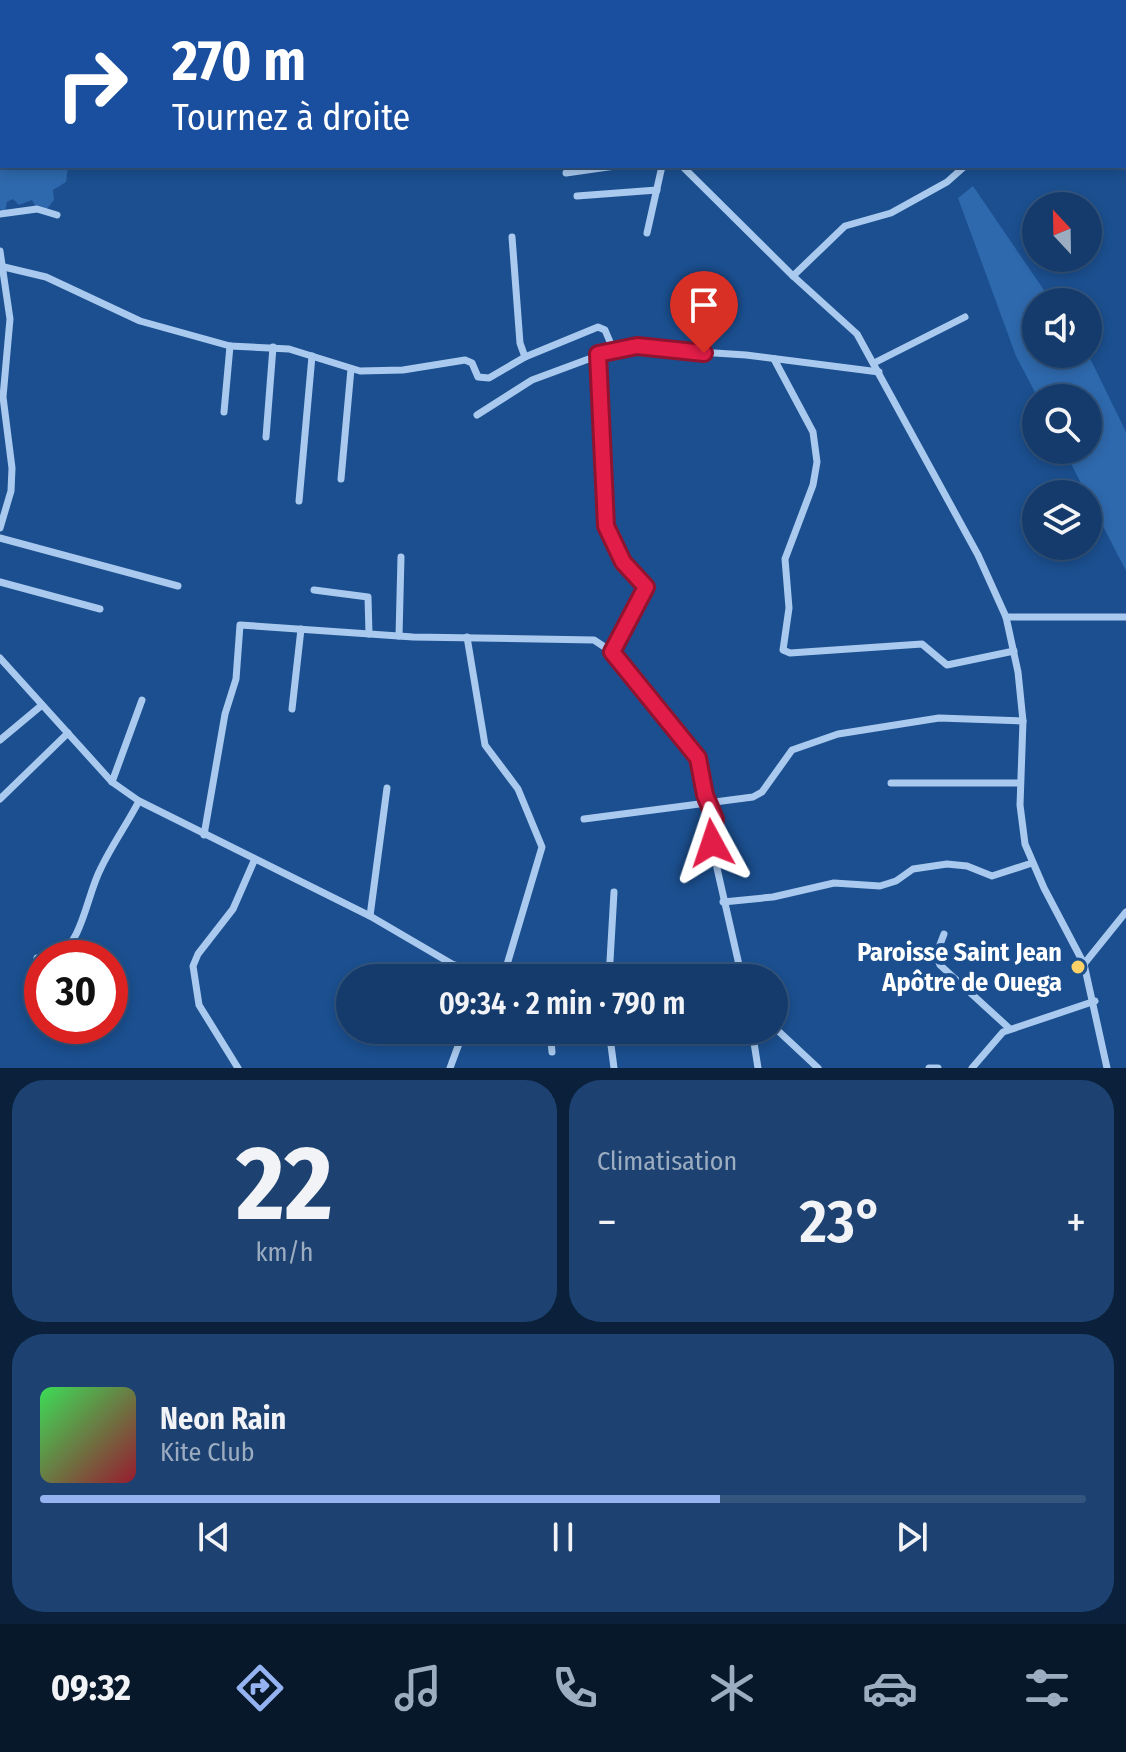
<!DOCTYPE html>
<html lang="fr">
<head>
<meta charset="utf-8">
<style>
	:root { --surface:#143b6b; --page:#1d4271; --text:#f1f3f6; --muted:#9dadc1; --line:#33557e; --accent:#95b2f1 }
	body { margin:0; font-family:"Fira Sans Condensed",sans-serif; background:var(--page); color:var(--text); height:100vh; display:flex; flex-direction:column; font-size:30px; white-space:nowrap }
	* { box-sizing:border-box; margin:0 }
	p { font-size:26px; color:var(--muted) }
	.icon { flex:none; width:44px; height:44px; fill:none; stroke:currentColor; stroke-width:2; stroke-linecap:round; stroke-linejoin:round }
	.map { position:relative; height:1068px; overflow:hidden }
	.drawer { display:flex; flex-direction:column; gap:12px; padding:12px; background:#0b203b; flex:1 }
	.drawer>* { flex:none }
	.guide { position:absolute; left:0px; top:0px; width:1126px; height:168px; box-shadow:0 4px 12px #0003,0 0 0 2px var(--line); background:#1a4fa0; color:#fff; overflow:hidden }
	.needle { width:52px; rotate:338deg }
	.fabs { position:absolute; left:1022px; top:192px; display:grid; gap:16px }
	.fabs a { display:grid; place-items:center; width:80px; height:80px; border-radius:50%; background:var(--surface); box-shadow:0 4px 12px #0003,0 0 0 2px var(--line); font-size:40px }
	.speed { position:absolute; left:24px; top:940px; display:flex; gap:16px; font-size:40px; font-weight:700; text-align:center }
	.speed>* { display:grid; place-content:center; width:104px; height:104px; border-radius:50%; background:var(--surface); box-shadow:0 4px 12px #0003,0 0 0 2px var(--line); line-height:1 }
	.speed .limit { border:12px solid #d22; background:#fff; color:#111 }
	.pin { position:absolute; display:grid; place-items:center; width:68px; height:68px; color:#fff; margin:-82px -34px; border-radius:50% 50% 50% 0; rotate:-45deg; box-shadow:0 0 8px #0007 }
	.pin .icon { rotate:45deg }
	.me { position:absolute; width:88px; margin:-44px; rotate:355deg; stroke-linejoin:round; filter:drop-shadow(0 0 6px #0008) }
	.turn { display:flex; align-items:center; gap:28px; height:168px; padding:0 40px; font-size:36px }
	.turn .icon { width:104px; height:104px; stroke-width:2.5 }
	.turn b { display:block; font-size:56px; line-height:68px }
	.big { font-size:60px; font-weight:600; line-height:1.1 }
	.drawer .card { flex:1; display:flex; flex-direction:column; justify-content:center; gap:12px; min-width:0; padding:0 28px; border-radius:32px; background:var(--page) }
	.drawer .dial { align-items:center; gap:0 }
	.dial b { font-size:104px; line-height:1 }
	.song { display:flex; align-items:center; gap:24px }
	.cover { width:96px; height:96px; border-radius:12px; background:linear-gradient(135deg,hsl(130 70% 55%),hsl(350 70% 35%)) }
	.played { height:8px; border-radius:4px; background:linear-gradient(90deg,var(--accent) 65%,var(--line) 65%) }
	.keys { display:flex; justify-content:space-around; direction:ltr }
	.heat { display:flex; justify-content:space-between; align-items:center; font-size:44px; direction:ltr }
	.drawer .tiles { flex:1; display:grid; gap:12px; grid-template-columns:1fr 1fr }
	.card:last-child { grid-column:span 2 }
	.trip { position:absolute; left:336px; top:964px; width:452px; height:80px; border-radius:40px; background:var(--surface); box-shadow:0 4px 12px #0003,0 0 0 2px var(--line); font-weight:600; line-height:80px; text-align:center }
	.tabs { display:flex; height:128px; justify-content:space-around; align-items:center; background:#08182b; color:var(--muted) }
	.tabs .icon { width:56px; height:56px }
	.tabs .current { color:var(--accent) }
	.tabs b { font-size:36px; color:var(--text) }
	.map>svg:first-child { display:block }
</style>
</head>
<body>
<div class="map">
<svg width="1126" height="1068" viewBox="0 0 1126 1068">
	<rect width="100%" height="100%" fill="#1b4f8f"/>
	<g fill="#2e69ad">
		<polygon points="0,61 2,166 68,166 66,182 53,190 54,200 47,209 37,209 32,200 19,205 13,199 7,202 5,211 0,209"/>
		<polygon points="973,186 1052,302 1036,302 1036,354 1088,354 1126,432 1126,571 1064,450 1088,450 1088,398 1038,398 1016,356 958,198"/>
	</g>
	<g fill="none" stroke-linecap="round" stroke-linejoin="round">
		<g stroke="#a9c9ee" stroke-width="7">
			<polyline points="543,0 545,2"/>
			<polyline points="1059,0 1062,2"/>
			<polyline points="63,2 65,0"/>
			<polyline points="275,2 276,0"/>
			<polyline points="1124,30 1126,30"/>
			<polyline points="0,68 2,66"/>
			<polyline points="682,166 793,276 857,334 978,555 1006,617 1018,672 1023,721 1020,805 1025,844 1044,888 1084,964 1107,1068"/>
			<polyline points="566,173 615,166"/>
			<polyline points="577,196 657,190"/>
			<polyline points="0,214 37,209 57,215"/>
			<polyline points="647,233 662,166"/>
			<polyline points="512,237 520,343 525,357"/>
			<polyline points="0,251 10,319 3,397 12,468 11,491 0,528"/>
			<polyline points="4,267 46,277 140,321 230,346 289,349 360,371 403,370 465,360 472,363 478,377 489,378 525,357 598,327 605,330 613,349"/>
			<polyline points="793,276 845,226 891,213 947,182 965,166"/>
			<polyline points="598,354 606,526 623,562 646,587 612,652"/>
			<polyline points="774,359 813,432 817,462 813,485 785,559 789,608 783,650 790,653 922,644 947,665 1014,651"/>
			<polyline points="874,363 965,317"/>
			<polyline points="224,412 230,346"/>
			<polyline points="477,415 532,380 621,347 746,355 879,372"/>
			<polyline points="266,437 273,347"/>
			<polyline points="341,479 351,369"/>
			<polyline points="299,501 312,356"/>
			<polyline points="0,538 178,586"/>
			<polyline points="0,582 100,609"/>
			<polyline points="314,590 368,597 369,634"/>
			<polyline points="1006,617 1126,617"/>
			<polyline points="399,636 401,557"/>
			<polyline points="467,637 485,745 518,789 542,847 503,978"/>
			<polyline points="0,658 112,782 139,801 370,916 452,964 496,978"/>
			<polyline points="292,709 301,629"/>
			<polyline points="0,740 42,705"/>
			<polyline points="112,782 142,700"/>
			<polyline points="891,783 1019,783"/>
			<polyline points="0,799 68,733"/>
			<polyline points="584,819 753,797 762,792 792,750 838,734 939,718 1023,721"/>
			<polyline points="204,835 225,714 236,679 240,625 413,637 594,640 612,652 698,758 705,795 715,819 714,855 742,978"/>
			<polyline points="723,902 773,897 834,883 880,886 896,881 913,869 947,864 967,866 992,876 1032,863"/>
			<polyline points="370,916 387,788"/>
			<polyline points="944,934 936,955 940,965 1010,1029"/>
			<polyline points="37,958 42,958"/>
			<path d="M56 958C83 942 87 894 101 868 112 845 127 824 139 801"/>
			<polyline points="1084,964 1126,912"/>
			<polyline points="609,978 614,892"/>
			<polyline points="774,1027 818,1068"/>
			<polyline points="550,1030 552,1052"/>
			<polyline points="609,1030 614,1068"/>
			<polyline points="752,1030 758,1068"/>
			<polyline points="238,1068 199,1005 193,966 198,954 233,909 254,861"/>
			<polyline points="450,1068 464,1030"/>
			<polyline points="929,1068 938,1068"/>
			<polyline points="972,1068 1003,1032 1095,1001"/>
		</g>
	</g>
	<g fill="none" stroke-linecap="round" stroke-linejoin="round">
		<defs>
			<polyline id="route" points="704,353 637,346 598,354 606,526 623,562 646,587 612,652 698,758 705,795 715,819 712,843"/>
		</defs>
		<use href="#route" stroke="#92132f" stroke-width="20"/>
		<use href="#route" stroke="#e11d48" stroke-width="14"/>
	</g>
	<circle fill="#ffd166" stroke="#1b4f8f" stroke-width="3" cx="1078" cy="967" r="8"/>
	<g text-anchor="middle" stroke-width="8" stroke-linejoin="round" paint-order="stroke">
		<g font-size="26" font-weight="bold" fill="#fff" stroke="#1b4f8f" text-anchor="end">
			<text x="1062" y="961">Paroisse Saint Jean<tspan x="1062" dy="30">Apôtre de Ouega</tspan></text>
		</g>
	</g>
</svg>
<div class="fabs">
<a><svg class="needle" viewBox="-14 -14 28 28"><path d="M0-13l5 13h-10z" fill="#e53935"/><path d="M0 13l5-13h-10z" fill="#9dadc1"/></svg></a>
<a><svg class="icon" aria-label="sound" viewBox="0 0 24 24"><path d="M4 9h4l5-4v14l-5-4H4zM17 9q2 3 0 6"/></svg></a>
<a><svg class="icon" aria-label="search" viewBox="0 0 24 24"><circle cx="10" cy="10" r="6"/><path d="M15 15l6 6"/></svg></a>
<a><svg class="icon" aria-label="layers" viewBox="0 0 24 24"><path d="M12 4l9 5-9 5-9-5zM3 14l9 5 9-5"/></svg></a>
</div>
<div class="speed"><div class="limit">30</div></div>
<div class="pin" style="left:704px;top:353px;background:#d93025"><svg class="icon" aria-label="arrive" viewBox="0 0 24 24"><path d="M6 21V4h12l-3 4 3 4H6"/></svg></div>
<svg class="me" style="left:712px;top:843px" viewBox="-20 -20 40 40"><path d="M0-17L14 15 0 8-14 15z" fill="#e11d48" stroke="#fff" stroke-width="4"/></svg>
<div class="trip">09:34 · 2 min · 790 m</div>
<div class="guide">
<div class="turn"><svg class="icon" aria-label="right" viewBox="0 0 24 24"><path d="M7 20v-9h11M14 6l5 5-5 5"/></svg><div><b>270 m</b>Tournez à droite</div></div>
</div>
</div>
<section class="drawer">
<div class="tiles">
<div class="card dial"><b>22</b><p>km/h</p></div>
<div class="card"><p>Climatisation</p>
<div class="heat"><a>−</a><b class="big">23°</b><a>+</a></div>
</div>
<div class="card">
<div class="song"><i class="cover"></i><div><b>Neon Rain</b><p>Kite Club</p></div></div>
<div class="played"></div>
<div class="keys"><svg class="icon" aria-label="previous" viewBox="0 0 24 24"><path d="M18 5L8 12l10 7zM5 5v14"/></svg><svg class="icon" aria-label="pause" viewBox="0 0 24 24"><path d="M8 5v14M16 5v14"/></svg><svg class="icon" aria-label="next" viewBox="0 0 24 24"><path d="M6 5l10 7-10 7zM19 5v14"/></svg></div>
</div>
</div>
</section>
<nav class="tabs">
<b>09:32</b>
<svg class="icon current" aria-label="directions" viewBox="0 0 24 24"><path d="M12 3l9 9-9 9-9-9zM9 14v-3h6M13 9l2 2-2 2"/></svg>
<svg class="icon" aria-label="music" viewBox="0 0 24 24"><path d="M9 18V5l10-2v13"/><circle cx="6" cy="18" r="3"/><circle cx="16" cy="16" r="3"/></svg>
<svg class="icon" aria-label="phone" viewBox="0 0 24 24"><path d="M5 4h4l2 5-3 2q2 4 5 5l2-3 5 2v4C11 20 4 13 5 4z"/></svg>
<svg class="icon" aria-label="climate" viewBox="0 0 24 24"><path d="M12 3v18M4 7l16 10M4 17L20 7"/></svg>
<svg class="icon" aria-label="car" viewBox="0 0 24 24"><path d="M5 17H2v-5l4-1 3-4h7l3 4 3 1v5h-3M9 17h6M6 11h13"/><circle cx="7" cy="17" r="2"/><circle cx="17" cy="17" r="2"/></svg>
<svg class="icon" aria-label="filters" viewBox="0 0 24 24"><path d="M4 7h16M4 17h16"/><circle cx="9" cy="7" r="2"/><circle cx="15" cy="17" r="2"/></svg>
</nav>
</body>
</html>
